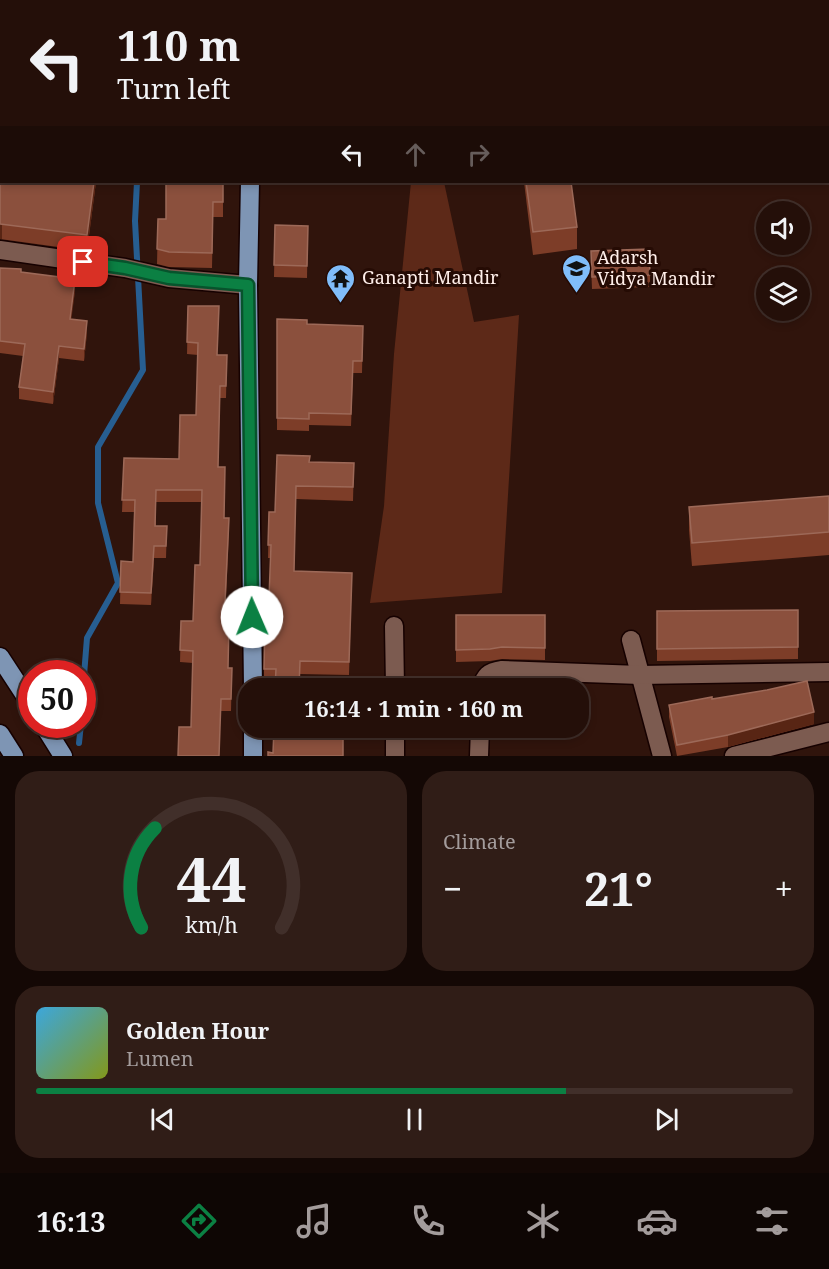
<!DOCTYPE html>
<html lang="en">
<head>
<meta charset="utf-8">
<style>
	:root { --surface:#240f09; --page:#301d17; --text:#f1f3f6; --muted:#a39c9c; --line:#412f2a; --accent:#0b8043 }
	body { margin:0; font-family:"Noto Serif",serif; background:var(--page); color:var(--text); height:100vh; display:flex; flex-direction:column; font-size:22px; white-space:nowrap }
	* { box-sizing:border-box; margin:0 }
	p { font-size:20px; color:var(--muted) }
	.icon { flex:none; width:33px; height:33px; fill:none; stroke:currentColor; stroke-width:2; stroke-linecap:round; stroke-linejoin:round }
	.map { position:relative; height:756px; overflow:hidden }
	.side { display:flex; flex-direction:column; gap:15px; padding:15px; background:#140805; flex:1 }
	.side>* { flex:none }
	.hud { position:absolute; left:0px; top:0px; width:830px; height:183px; box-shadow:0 3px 9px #0003,0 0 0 2px var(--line); background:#240f09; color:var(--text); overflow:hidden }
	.tools { position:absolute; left:756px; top:201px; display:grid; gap:12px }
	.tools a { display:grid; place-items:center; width:54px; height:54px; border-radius:50%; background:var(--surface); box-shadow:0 3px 9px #0003,0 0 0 2px var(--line); font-size:30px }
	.speed { position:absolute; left:18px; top:660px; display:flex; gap:12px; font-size:30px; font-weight:700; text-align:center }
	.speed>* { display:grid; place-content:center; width:78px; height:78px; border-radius:50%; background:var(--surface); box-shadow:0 3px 9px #0003,0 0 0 2px var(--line); line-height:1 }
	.speed .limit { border:9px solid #d22; background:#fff; color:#111 }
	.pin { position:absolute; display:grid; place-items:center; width:51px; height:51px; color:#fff; margin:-26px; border-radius:12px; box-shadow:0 3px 9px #0006 }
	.me { position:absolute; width:66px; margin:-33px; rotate:359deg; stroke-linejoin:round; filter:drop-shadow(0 0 4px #0008) }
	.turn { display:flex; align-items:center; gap:21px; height:126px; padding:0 18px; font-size:27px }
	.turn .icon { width:78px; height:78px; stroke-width:2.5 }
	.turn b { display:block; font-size:42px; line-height:51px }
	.lanes { display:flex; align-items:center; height:57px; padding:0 18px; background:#0003; justify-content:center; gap:30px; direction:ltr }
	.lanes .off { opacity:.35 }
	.big { font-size:45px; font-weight:700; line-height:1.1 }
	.side .tile { flex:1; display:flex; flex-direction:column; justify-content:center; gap:9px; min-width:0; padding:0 21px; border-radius:24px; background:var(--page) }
	.side .dial { align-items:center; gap:0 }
	.dial svg { height:156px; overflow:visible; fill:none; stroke:var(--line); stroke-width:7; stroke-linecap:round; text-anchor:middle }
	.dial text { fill:var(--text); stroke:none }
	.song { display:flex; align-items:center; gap:18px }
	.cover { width:72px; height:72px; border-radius:9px; background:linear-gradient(135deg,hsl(200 70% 55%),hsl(70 70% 35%)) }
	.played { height:6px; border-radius:3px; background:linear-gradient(90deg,var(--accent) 70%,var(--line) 70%) }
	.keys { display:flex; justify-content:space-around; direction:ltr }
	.heat { display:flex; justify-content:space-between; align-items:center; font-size:33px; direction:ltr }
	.side .tiles { flex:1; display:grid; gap:15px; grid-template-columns:1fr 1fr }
	.tile:last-child { grid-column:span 2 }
	.trip { position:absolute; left:238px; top:678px; width:351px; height:60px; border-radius:24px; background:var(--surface); box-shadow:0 3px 9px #0003,0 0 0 2px var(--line); font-weight:700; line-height:60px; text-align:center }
	.dock { display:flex; height:96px; justify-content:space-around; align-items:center; background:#0e0604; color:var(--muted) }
	.dock .icon { width:42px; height:42px }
	.dock .selected { color:var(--accent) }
	.dock b { font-size:27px; color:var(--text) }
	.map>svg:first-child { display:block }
</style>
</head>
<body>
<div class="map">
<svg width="829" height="756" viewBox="0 0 829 756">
	<rect width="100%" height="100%" fill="#30140c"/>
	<polygon fill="#5d2918" points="411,182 444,182 474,322 519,315 502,593 370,603 384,506 394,354"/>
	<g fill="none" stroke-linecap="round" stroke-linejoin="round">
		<g stroke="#275e91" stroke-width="6">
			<polyline points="159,2 160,0"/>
			<polyline points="82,700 87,638 118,583 98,503 98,447 143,370 135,221 137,182"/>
			<polyline points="79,743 81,724"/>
		</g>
		<defs>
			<g id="minor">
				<polyline points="0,250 125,268 169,278 248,285"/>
				<polyline points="394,626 395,688"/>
				<polyline points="631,640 662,756"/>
				<path d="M481 688C485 676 488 672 502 670L640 675 829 672"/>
				<polyline points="395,728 395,756"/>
				<polyline points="479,756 480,728"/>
				<polyline points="734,756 829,732"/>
			</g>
			<g id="major">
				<polyline points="269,2 270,0"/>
				<polyline points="250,182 248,285 253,688"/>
				<polyline points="0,657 32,706"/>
				<polyline points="43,724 63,756"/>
				<polyline points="253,728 253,756"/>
				<polyline points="0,734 14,756"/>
			</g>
		</defs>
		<use href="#minor" stroke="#160100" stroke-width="21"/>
		<use href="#major" stroke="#160100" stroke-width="21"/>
		<use href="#minor" stroke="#7c5b50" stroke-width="18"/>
		<use href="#major" stroke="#7e95b4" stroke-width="18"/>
	</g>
	<g fill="#7d3d28">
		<polygon points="0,153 96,182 87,251 0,239"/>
		<polygon points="223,182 223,217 213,217 212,268 169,267 157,264 158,219 166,219"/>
		<polygon points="524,182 571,182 577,227 577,249 533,255"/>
		<polygon points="275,225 308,226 307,278 274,277"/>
		<polygon points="591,263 650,275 650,287 592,289"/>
		<polygon points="0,268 21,272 75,291 71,319 87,333 84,361 59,358 53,404 19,399 19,387 23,356 0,353"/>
		<polygon points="188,306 218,355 227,355 226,398 220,398 218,467 224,518 229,530 225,622 228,668 232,668 231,711 221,711 191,727 193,663 180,662 181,621 193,621 200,565 202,502 156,502 156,526 167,526 166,558 154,558 151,605 120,604 121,561 133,562 134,512 122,512 124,458 179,459 196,415 198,355 187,354"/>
		<polygon points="277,319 307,324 363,326 362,373 353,373 351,426 309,425 309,431 277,430"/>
		<polygon points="310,462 354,463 353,501 296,499 294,571 352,573 349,675 300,674 275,682 264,682 264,669 268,624 271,558 268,558 269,512 275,512"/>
		<polygon points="829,496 829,555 692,566 689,530 689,507"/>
		<polygon points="798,610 798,659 657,661 657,611"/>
		<polygon points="456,615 545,615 545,660 502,659 490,661 456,662"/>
		<polygon points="712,699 814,724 728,747 677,756 669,717 669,705"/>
	</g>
	<g fill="#582514">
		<polygon points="94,182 96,182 87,251 87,235"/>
		<polygon points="2,223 2,239 0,239 0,224"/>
		<polygon points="75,279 75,291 70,331 70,319"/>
		<polygon points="87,321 87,333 84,361 84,349"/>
		<polygon points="59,346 59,358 53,404 53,392"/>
		<polygon points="154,546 154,558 151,605 151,593"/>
		<polygon points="814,712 814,724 728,747 728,735"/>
	</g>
	<g fill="#8b503d" stroke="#9d6958" stroke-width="1.5">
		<rect x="198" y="0" width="57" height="2"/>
		<polygon points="296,0 344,0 344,2 303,2"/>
		<rect x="503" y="0" width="45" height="2"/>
		<polygon points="0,153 2,154 2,182 94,182 87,235 0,224"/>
		<polygon points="166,182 223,182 223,202 213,202 212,253 169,252 157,249 158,219 166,219"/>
		<polygon points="526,182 571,182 577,227 533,232"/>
		<polygon points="275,225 308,226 307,266 274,265"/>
		<polygon points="649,249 650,275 592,277 591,251"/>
		<polygon points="0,268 21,269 21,272 75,279 70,319 87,321 84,349 59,346 53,392 19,387 25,344 0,341"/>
		<polygon points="188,306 219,306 217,355 227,355 226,386 220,386 218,467 225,467 224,518 229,518 224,622 229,622 228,668 232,668 231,699 221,699 219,756 178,756 179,727 191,727 193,651 180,650 181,621 193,621 195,565 200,565 202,490 156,490 155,526 167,526 166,546 154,546 151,593 120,592 121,561 133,562 135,500 122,500 124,458 179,459 180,415 196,415 198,343 187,342"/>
		<polygon points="277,319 307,320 307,324 363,326 362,361 353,361 351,414 309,413 309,419 277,418"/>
		<polygon points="277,455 310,456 309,462 354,463 353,487 296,486 294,571 352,573 349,662 300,661 299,688 275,688 276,669 264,669 265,624 268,624 271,545 268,545 269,512 275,512"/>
		<polygon points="829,496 829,532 692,543 689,507"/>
		<polygon points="798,610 798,647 657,649 657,611"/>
		<polygon points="456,615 545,615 545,648 502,647 490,649 456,650"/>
		<polygon points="807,681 814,712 728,735 677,745 669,705 712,697 712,699 767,690"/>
		<polygon points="274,728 343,728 343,756 268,756 268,752 273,753"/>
	</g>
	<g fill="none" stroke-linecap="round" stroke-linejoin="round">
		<defs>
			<polyline id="route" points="83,262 125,268 169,278 248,285 252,617"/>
		</defs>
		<use href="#route" stroke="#07532c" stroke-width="15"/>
		<use href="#route" stroke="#0b8043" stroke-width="10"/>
	</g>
	<defs>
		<symbol id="school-pin" viewBox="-11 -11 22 30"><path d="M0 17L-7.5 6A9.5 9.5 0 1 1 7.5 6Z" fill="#80bdfa" stroke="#250b04"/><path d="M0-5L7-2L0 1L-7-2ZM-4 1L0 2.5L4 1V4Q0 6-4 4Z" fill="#111"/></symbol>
		<symbol id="temple-pin" viewBox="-11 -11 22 30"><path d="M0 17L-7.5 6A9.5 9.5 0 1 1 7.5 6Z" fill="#80bdfa" stroke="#250b04"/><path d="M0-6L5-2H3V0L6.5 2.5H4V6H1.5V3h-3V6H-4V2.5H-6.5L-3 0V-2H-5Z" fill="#111"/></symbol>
	</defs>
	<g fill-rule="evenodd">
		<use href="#school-pin" x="560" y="252" width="33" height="45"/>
		<use href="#temple-pin" x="324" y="262" width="33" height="45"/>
	</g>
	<g text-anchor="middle" stroke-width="6" stroke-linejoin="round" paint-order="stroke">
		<g font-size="18" fill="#ffefea" stroke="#250b04" text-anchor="start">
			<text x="597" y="264">Adarsh<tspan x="597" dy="21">Vidya Mandir</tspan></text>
			<text x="362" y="284">Ganapti Mandir</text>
		</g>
	</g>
</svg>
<div class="tools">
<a><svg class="icon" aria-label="sound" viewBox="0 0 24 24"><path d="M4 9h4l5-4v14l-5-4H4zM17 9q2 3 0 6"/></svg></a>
<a><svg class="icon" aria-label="layers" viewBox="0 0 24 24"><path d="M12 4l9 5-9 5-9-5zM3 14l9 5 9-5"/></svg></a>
</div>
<div class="speed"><div class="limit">50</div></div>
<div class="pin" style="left:83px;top:262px;background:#d93025"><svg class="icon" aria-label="arrive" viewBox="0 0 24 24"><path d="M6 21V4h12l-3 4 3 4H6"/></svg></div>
<svg class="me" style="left:252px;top:617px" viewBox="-20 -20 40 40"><circle r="19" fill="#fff"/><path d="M0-13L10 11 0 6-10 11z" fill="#0b8043"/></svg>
<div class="trip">16:14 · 1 min · 160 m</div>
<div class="hud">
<div class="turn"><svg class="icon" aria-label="left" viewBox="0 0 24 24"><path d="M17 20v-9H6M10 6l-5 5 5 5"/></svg><div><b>110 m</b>Turn left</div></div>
<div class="lanes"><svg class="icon" aria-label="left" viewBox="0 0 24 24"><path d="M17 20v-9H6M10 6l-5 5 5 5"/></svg><svg class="icon off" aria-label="ahead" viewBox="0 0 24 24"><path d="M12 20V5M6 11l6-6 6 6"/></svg><svg class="icon off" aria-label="right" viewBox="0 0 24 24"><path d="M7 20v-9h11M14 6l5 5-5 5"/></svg></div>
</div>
</div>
<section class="side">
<div class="tiles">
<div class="tile dial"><svg viewBox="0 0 100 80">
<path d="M14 69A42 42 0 1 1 86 69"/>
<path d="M14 69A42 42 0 0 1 21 18" stroke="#0b8043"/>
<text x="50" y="56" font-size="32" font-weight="700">44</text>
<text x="50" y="72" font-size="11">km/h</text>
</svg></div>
<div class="tile"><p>Climate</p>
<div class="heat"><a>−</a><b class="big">21°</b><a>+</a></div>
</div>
<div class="tile">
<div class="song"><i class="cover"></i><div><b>Golden Hour</b><p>Lumen</p></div></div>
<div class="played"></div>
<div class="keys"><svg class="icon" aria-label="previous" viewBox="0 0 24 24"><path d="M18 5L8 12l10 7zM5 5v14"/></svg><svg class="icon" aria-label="pause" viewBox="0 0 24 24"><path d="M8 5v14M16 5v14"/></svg><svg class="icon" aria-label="next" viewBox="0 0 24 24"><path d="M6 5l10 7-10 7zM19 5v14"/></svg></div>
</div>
</div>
</section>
<nav class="dock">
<b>16:13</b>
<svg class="icon selected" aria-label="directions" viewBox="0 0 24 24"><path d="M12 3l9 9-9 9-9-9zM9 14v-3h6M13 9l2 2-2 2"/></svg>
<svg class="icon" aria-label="music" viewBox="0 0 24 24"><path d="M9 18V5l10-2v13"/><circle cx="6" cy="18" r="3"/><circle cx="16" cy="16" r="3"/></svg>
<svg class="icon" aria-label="phone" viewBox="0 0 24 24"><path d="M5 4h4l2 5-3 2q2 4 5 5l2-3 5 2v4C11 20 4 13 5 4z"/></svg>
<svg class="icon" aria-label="climate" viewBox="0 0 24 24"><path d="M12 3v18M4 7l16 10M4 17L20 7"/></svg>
<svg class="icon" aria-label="car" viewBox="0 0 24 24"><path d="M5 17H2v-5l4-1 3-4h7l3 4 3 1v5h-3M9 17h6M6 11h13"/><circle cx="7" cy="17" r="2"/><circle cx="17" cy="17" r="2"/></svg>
<svg class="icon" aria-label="filters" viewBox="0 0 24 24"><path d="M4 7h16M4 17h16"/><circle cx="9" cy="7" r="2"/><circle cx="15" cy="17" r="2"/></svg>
</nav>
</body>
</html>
